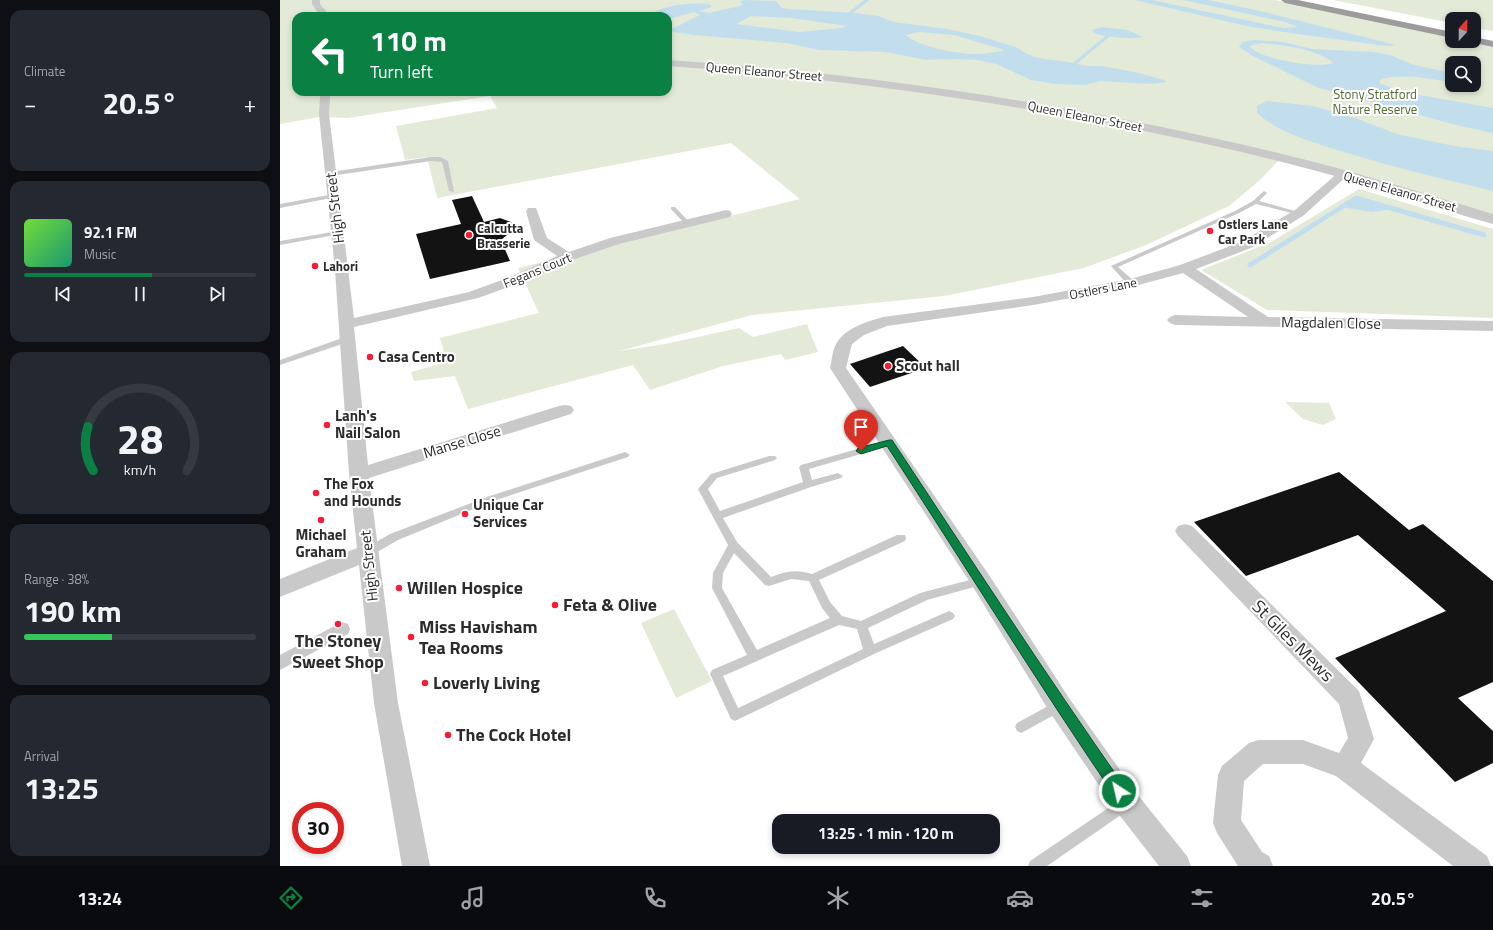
<!DOCTYPE html>
<html lang="en">
<head>
<meta charset="utf-8">
<style>
	:root { --surface:#171b24; --page:#242831; --text:#f1f3f6; --muted:#9ea1a6; --line:#363941; --accent:#0b8043 }
	body { margin:0; font-family:"Titillium Web",sans-serif; background:var(--page); color:var(--text); height:100vh; display:flex; flex-direction:column; font-size:15px; white-space:nowrap }
	* { box-sizing:border-box; margin:0 }
	p { font-size:13px; color:var(--muted) }
	.icon { flex:none; width:22px; height:22px; fill:none; stroke:currentColor; stroke-width:2; stroke-linecap:round; stroke-linejoin:round }
	.map { position:relative; flex:1; overflow:hidden }
	.details { display:flex; flex-direction:column; gap:10px; padding:10px; background:#0d0f14; width:280px }
	.details>* { flex:none }
	.guide { position:absolute; left:12px; top:12px; width:380px; height:84px; border-radius:12px; box-shadow:0 2px 6px #0003; background:#0b8043; color:#fff; overflow:hidden }
	.needle { width:26px; rotate:21deg }
	.buttons { position:absolute; left:1165px; top:12px; display:grid; gap:8px }
	.buttons a { display:grid; place-items:center; width:36px; height:36px; border-radius:8px; background:var(--surface); box-shadow:0 2px 6px #0003; font-size:20px }
	.speed { position:absolute; left:12px; top:802px; display:flex; gap:8px; font-size:20px; font-weight:700; text-align:center }
	.speed>* { display:grid; place-content:center; width:52px; height:52px; border-radius:50%; background:var(--surface); box-shadow:0 2px 6px #0003; line-height:1 }
	.speed .limit { border:6px solid #d22; background:#fff; color:#111 }
	.pin { position:absolute; display:grid; place-items:center; width:34px; height:34px; color:#fff; margin:-41px -17px; border-radius:50% 50% 50% 0; rotate:-45deg; box-shadow:0 0 4px #0007 }
	.pin .icon { rotate:45deg }
	.me { position:absolute; width:44px; margin:-22px; rotate:325deg; stroke-linejoin:round; filter:drop-shadow(0 0 3px #0008) }
	.turn { display:flex; align-items:center; gap:14px; height:84px; padding:0 12px; font-size:18px }
	.turn .icon { width:52px; height:52px; stroke-width:2.5 }
	.turn b { display:block; font-size:28px; line-height:34px }
	.big { font-size:30px; font-weight:700; line-height:1.1 }
	.details .widget { flex:1; display:flex; flex-direction:column; justify-content:center; gap:6px; min-width:0; padding:0 14px; border-radius:12px; background:var(--page) }
	.details .dial { align-items:center; gap:0 }
	.dial svg { height:104px; overflow:visible; fill:none; stroke:var(--line); stroke-width:7; stroke-linecap:round; text-anchor:middle }
	.dial text { fill:var(--text); stroke:none }
	.song { display:flex; align-items:center; gap:12px }
	.cover { width:48px; height:48px; border-radius:6px; background:linear-gradient(135deg,hsl(100 70% 55%),hsl(160 70% 35%)) }
	.played { height:4px; border-radius:2px; background:linear-gradient(90deg,var(--accent) 55%,var(--line) 55%) }
	.keys { display:flex; justify-content:space-around; direction:ltr }
	.heat { display:flex; justify-content:space-between; align-items:center; font-size:22px; direction:ltr }
	.charge { height:6px; border-radius:3px; background:linear-gradient(90deg,#34c759 38%,var(--line) 0) }
	.trip { position:absolute; left:492px; top:814px; width:228px; height:40px; border-radius:12px; background:var(--surface); box-shadow:0 2px 6px #0003; font-weight:700; line-height:40px; text-align:center }
	.tab-bar { display:flex; height:64px; justify-content:space-around; align-items:center; background:#090b0e; color:var(--muted) }
	.tab-bar .icon { width:28px; height:28px }
	.tab-bar .on { color:var(--accent) }
	.tab-bar b { font-size:18px; color:var(--text) }
	main { display:flex; flex:1; min-height:0 }
	.map>svg:first-child { display:block }
</style>
</head>
<body>
<main>
<section class="details">
<div class="widget"><p>Climate</p>
<div class="heat"><a>−</a><b class="big">20.5°</b><a>+</a></div>
</div>
<div class="widget">
<div class="song"><i class="cover"></i><div><b>92.1 FM</b><p>Music</p></div></div>
<div class="played"></div>
<div class="keys"><svg class="icon" aria-label="previous" viewBox="0 0 24 24"><path d="M18 5L8 12l10 7zM5 5v14"/></svg><svg class="icon" aria-label="pause" viewBox="0 0 24 24"><path d="M8 5v14M16 5v14"/></svg><svg class="icon" aria-label="next" viewBox="0 0 24 24"><path d="M6 5l10 7-10 7zM19 5v14"/></svg></div>
</div>
<div class="widget dial"><svg viewBox="0 0 100 80">
<path d="M14 69A42 42 0 1 1 86 69"/>
<path d="M14 69A42 42 0 0 1 10 35" stroke="#0b8043"/>
<text x="50" y="56" font-size="32" font-weight="700">28</text>
<text x="50" y="72" font-size="11">km/h</text>
</svg></div>
<div class="widget"><p>Range · 38%</p><b class="big">190 km</b><div class="charge"></div></div>
<div class="widget"><p>Arrival</p><b class="big">13:25</b></div>
</section>
<div class="map">
<svg width="1213" height="866" viewBox="0 0 1213 866">
	<rect width="100%" height="100%" fill="#fff"/>
	<g fill="#e3ebd8" fill-rule="evenodd">
		<path d="M0 0H995L1172 37V41H1189L1213 46V219L1001 158 980 180 949 206 866 245 804 268 664 296 472 315 339 351 385 344 459 328 473 337 527 324 538 352 505 360 501 354 443 366 370 390 353 365 188 409 175 376 134 381 131 372 167 362 160 338 259 313 238 268 520 199 451 143 157 198 147 157 125 160 116 126 217 108 210 96 68 118 39 117 0 124ZM16 16H388V92H16ZM1172 63H1194V85H1172Z"/>
		<polygon points="1053,0 1213,0 1213,31 1194,28 1194,19 1172,19 1172,23"/>
		<polygon points="1079,189 1213,229 1213,318 987,310 921,270 989,243"/>
		<polygon points="1005,402 1049,403 1056,419 1043,425 1023,419"/>
		<polygon points="394,609 432,681 396,698 361,623"/>
	</g>
	<g fill="#c2deed" fill-rule="evenodd">
		<path d="M463 0 496 1 502 8 510 9 576 13 598 16 614 22 667 29 700 36 738 48 745 53 758 58 788 62 806 66H821L855 72 884 80 887 82 871 84 820 81 805 85 776 84 751 80 716 64 697 60 675 59 647 60 605 52 539 50 506 43 413 35 388 31 420 15 414 12 389 19 388 16H378L373 13C384 5 418 1 431 5V7L420 11 429 13 464 5 459 2ZM471 16 512 18 566 26 562 28 520 32 456 24ZM639 32 674 35 724 50 723 51C714 52 704 54 694 54 678 54 636 46 626 35Z"/>
		<polygon points="855,0 872,0 984,24 1004,28 1018,27 1005,22 903,0 928,0 976,10 1116,45 1107,46 1017,34 966,26"/>
		<path d="M822 27 848 30 863 37C852 40 824 37 813 33L812 30Z"/>
		<path d="M974 40 1003 42 1032 49 1094 52 1110 55 1134 65 1172 73V82C1148 79 1125 73 1101 79L1099 83 1123 92 1213 108V133L1176 125 1036 87 973 56 959 47 962 42ZM981 43C1000 45 1039 49 1053 63 1039 69 978 59 969 46Z"/>
		<path d="M987 101 1033 106 1078 119 1117 134 1174 146 1213 151V191C1159 178 1104 165 1051 148 1024 139 998 132 977 113V106Z"/>
		<polygon points="1076,198 1114,209 1092,212 1061,207"/>
	</g>
	<g fill="none" stroke-linecap="round" stroke-linejoin="round">
		<g stroke="#c2deed" stroke-width="3">
			<polyline points="570,13 587,0"/>
			<polyline points="795,63 828,36"/>
		</g>
		<polyline stroke="#c2deed" stroke-width="5" points="970,265 1076,198 1204,235"/>
	</g>
	<g fill="#131313">
		<polygon points="192,196 204,222 220,218 239,225 221,240 230,261 150,279 136,234 181,224 172,200"/>
		<polygon points="623,346 646,368 590,387 570,364"/>
		<polygon points="1059,472 1129,530 1143,524 1213,581 1213,682 1178,698 1213,731 1213,763 1175,782 1055,658 1166,611 1078,535 966,576 914,522"/>
	</g>
	<g fill="none" stroke-linecap="round" stroke-linejoin="round">
		<g fill="#c9c9c9" fill-rule="evenodd">
			<polygon points="97,15 100,15 101,16 95,16"/>
			<polygon points="151,157 160,157 168,161 174,192 169,191 162,162 151,161 51,176 48,174 51,172"/>
			<polygon points="984,191 987,193 979,201 1022,213 1019,215 976,204 959,213 838,267 854,281 854,285 848,285 831,266 955,211 973,201"/>
			<polygon points="54,194 57,196 56,197 0,208 0,204"/>
			<polygon points="391,207 395,207 410,223 410,225 406,225 391,209"/>
			<polygon points="58,231 61,233 60,234 0,245 0,241"/>
			<polygon points="65,337 71,337 72,339 71,341 0,365 0,360"/>
			<path d="M609 440 614 443 612 445 529 469 532 480 558 473 563 476 561 478 531 487 443 518 457 542 491 577C505 571 517 569 532 574L617 535H625L626 538 625 541 539 580 550 602 562 616 581 621 640 593 701 577 705 578 706 581 705 584 647 600 588 628 594 644 669 611 673 613 675 616 673 619 594 654 459 719 455 721 451 719 430 674 432 670 467 655 432 588 433 573 448 545 418 489 431 474 489 456H495L497 458 495 460 437 478 428 489 440 511 523 482 519 467 521 465ZM454 553 485 585 489 586 511 579 529 581 542 608 550 618 477 650 442 588 443 573ZM559 625 577 629 583 649 458 708 443 676Z"/>
			<polygon points="345,452 350,455 348,457 213,501 118,540 92,555 88,556 84,555 83,552 84,549 110,534 207,497"/>
			<polygon points="779,700 783,702 785,706 783,710 745,731 741,733 737,731 735,727 737,723"/>
			<polygon points="846,796 851,798 853,803 851,808 767,866 748,866 750,861"/>
		</g>
		<polygon fill="#c9c9c9" fill-rule="evenodd" points="62,622 68,624 70,629 68,634 0,670 0,655"/>
		<g fill="#c9c9c9" fill-rule="evenodd">
			<polygon points="43,92 53,92 50,97 49,114 74,318 189,292 230,277 277,256 254,240 246,211 248,208 256,208 267,238 289,252 330,238 446,210 450,211 452,214 450,217 339,244 292,260 240,283 198,298 74,327 88,465 279,406 285,405 291,406 294,410 291,414 89,478 118,703 150,866 122,866 94,703 79,565 0,597 0,579 77,548 69,474 55,270 39,114 40,97"/>
			<path d="M1063 171 1067 172 1069 174 1067 176 1023 216 971 248 916 269 988 317 1213 321V331L895 325 890 323 887 320 890 317 895 315 968 317 903 273 851 287 753 305 607 326 584 335 572 344 566 368 709 575 789 698 857 794 907 856 911 866H879L837 812 771 714 693 587 550 368C552 361 552 353 555 346 564 328 586 322 603 317L753 297 850 279 900 265 961 242 1015 210 1059 172Z"/>
			<polygon points="905,524 912,526 1079,691 1094,739 1081,763 1207,856 1211,866 1173,866 1056,776 1023,764 983,764 964,781 961,820 982,852 989,856 993,866 958,866 937,833 933,823 938,775 942,766 969,743 978,740 1023,740 1059,753 1068,738 1059,704 898,536 895,531 898,526"/>
		</g>
		<g fill="#c9c9c9" fill-rule="evenodd">
			<polygon points="32,0 40,0 40,4 50,16 40,16 32,4"/>
			<path d="M388 60C595 74 800 105 1002 154 1073 171 1143 193 1213 214V224C1190 218 1167 210 1144 203 1096 188 1047 173 998 161 797 112 594 81 388 66Z"/>
		</g>
		<g fill="#9c9c9c" fill-rule="evenodd">
			<polygon points="1001,0 1018,0 1172,32 1172,38 1005,3"/>
			<polygon points="1194,37 1213,41 1213,47 1190,42 1190,41 1194,41"/>
		</g>
	</g>
	<path fill="#0b8043" stroke="#07532c" d="M609 440H612C689 556 764 672 844 786L846 791 844 795 839 797 834 795C756 680 683 563 607 446L581 454 576 451 578 448Z"/>
	<g fill="#f31e36" stroke="#fff" stroke-width="1.5">
		<circle cx="930" cy="231" r="4"/>
		<circle cx="189" cy="235" r="4"/>
		<circle cx="35" cy="266" r="4"/>
		<circle cx="90" cy="357" r="4"/>
		<circle cx="608" cy="366" r="4"/>
		<circle cx="47" cy="425" r="4"/>
		<circle cx="36" cy="493" r="4"/>
		<circle cx="185" cy="514" r="4"/>
		<circle cx="41" cy="520" r="4"/>
		<circle cx="119" cy="588" r="4"/>
		<circle cx="275" cy="605" r="4"/>
		<circle cx="58" cy="624" r="4"/>
		<circle cx="131" cy="637" r="4"/>
		<circle cx="145" cy="683" r="4"/>
		<circle cx="168" cy="735" r="4"/>
	</g>
	<g text-anchor="middle" stroke-width="4" stroke-linejoin="round" paint-order="stroke">
		<g font-size="13" fill="#2c2c2c" stroke="#fff">
			<text transform="translate(484 71) rotate(5)" y="5">Queen Eleanor Street</text>
			<text transform="translate(805 116) rotate(11)" y="5">Queen Eleanor Street</text>
			<text transform="translate(1120 191) rotate(16)" y="5">Queen Eleanor Street</text>
			<text transform="translate(257 270) rotate(-22)" y="5">Fegans Court</text>
			<text transform="translate(823 288) rotate(-11)" y="5">Ostlers Lane</text>
		</g>
		<g font-size="13" fill="#516b36" stroke="#fff">
			<text x="1095" y="99">Stony Stratford<tspan x="1095" dy="15">Nature Reserve</tspan></text>
		</g>
		<g font-size="13" font-weight="bold" fill="#2c2c2c" stroke="#fff" text-anchor="start">
			<text x="938" y="229">Ostlers Lane<tspan x="938" dy="15">Car Park</tspan></text>
			<text x="197" y="233">Calcutta<tspan x="197" dy="15">Brasserie</tspan></text>
			<text x="43" y="271">Lahori</text>
		</g>
		<g font-size="15" fill="#2c2c2c" stroke="#fff">
			<text transform="translate(55 208) rotate(-97)" y="5">High Street</text>
			<text transform="translate(1051 323) rotate(1)" y="5">Magdalen Close</text>
			<text transform="translate(182 442) rotate(-17)" y="5">Manse Close</text>
			<text transform="translate(89 566) rotate(-96)" y="5">High Street</text>
		</g>
		<g font-size="15" font-weight="bold" fill="#2c2c2c" stroke="#fff" text-anchor="start">
			<text x="98" y="362">Casa Centro</text>
			<text x="616" y="371">Scout hall</text>
			<text x="55" y="421">Lanh's<tspan x="55" dy="17">Nail Salon</tspan></text>
			<text x="44" y="489">The Fox<tspan x="44" dy="17">and Hounds</tspan></text>
			<text x="193" y="510">Unique Car<tspan x="193" dy="17">Services</tspan></text>
			<text x="41" y="540" text-anchor="middle">Michael<tspan x="41" dy="17">Graham</tspan></text>
		</g>
		<g font-size="18" font-weight="bold" fill="#2c2c2c" stroke="#fff" text-anchor="start">
			<text x="127" y="594">Willen Hospice</text>
			<text x="283" y="611">Feta &amp; Olive</text>
			<text x="139" y="633">Miss Havisham<tspan x="139" dy="21">Tea Rooms</tspan></text>
			<text x="58" y="647" text-anchor="middle">The Stoney<tspan x="58" dy="21">Sweet Shop</tspan></text>
			<text x="153" y="689">Loverly Living</text>
			<text x="176" y="741">The Cock Hotel</text>
		</g>
		<g font-size="18" fill="#2c2c2c" stroke="#fff">
			<text transform="translate(1013 641) rotate(45)" y="6">St Giles Mews</text>
		</g>
	</g>
</svg>
<div class="buttons">
<a><svg class="needle" viewBox="-14 -14 28 28"><path d="M0-13l5 13h-10z" fill="#e53935"/><path d="M0 13l5-13h-10z" fill="#9ea1a6"/></svg></a>
<a><svg class="icon" aria-label="search" viewBox="0 0 24 24"><circle cx="10" cy="10" r="6"/><path d="M15 15l6 6"/></svg></a>
</div>
<div class="speed"><div class="limit">30</div></div>
<div class="pin" style="left:581px;top:451px;background:#d93025"><svg class="icon" aria-label="arrive" viewBox="0 0 24 24"><path d="M6 21V4h12l-3 4 3 4H6"/></svg></div>
<svg class="me" style="left:839px;top:791px" viewBox="-20 -20 40 40"><circle r="17" fill="#0b8043" stroke="#fff" stroke-width="3"/><path d="M0-11L8 9 0 5-8 9z" fill="#fff"/></svg>
<div class="trip">13:25 · 1 min · 120 m</div>
<div class="guide">
<div class="turn"><svg class="icon" aria-label="left" viewBox="0 0 24 24"><path d="M17 20v-9H6M10 6l-5 5 5 5"/></svg><div><b>110 m</b>Turn left</div></div>
</div>
</div>
</main>
<nav class="tab-bar">
<b>13:24</b>
<svg class="icon on" aria-label="directions" viewBox="0 0 24 24"><path d="M12 3l9 9-9 9-9-9zM9 14v-3h6M13 9l2 2-2 2"/></svg>
<svg class="icon" aria-label="music" viewBox="0 0 24 24"><path d="M9 18V5l10-2v13"/><circle cx="6" cy="18" r="3"/><circle cx="16" cy="16" r="3"/></svg>
<svg class="icon" aria-label="phone" viewBox="0 0 24 24"><path d="M5 4h4l2 5-3 2q2 4 5 5l2-3 5 2v4C11 20 4 13 5 4z"/></svg>
<svg class="icon" aria-label="climate" viewBox="0 0 24 24"><path d="M12 3v18M4 7l16 10M4 17L20 7"/></svg>
<svg class="icon" aria-label="car" viewBox="0 0 24 24"><path d="M5 17H2v-5l4-1 3-4h7l3 4 3 1v5h-3M9 17h6M6 11h13"/><circle cx="7" cy="17" r="2"/><circle cx="17" cy="17" r="2"/></svg>
<svg class="icon" aria-label="filters" viewBox="0 0 24 24"><path d="M4 7h16M4 17h16"/><circle cx="9" cy="7" r="2"/><circle cx="15" cy="17" r="2"/></svg>
<b>20.5°</b>
</nav>
</body>
</html>
